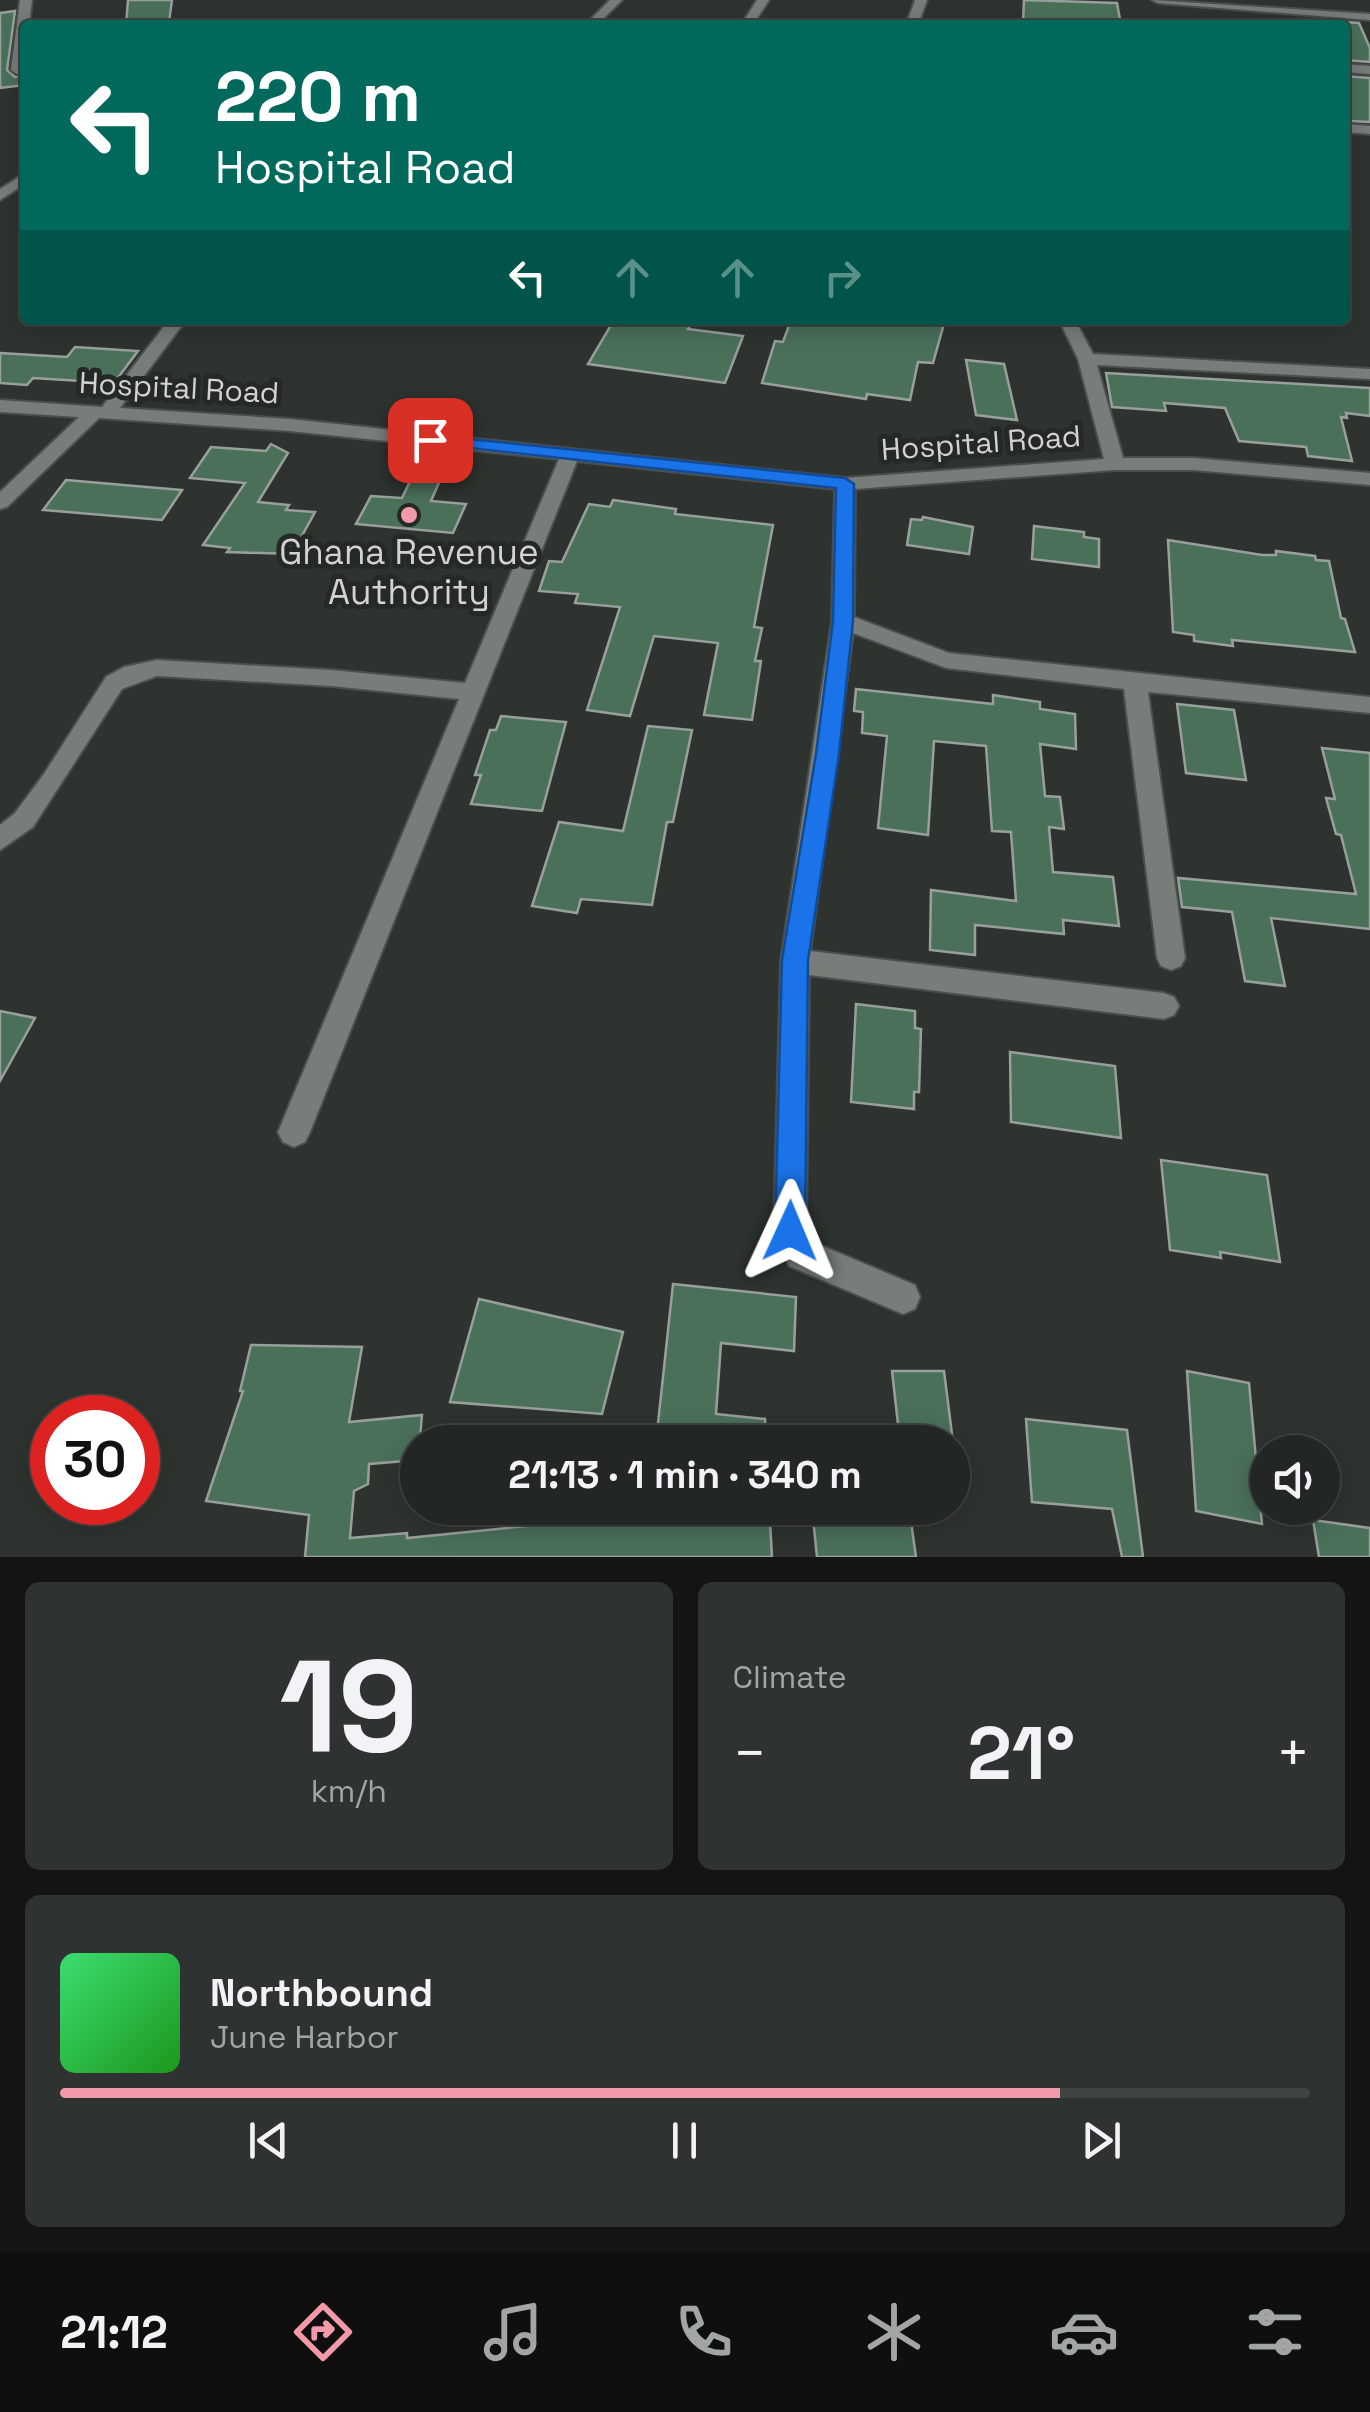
<!DOCTYPE html>
<html lang="en">
<head>
<meta charset="utf-8">
<style>
	:root { --surface:#222624; --page:#2e3231; --text:#f1f3f6; --muted:#a2a5a6; --line:#3f4341; --accent:#f39aaa }
	body { margin:0; font-family:"Space Grotesk",sans-serif; background:var(--page); color:var(--text); height:100vh; display:flex; flex-direction:column; font-size:38px; white-space:nowrap }
	* { box-sizing:border-box; margin:0 }
	p { font-size:32px; color:var(--muted) }
	.icon { flex:none; width:55px; height:55px; fill:none; stroke:currentColor; stroke-width:2; stroke-linecap:round; stroke-linejoin:round }
	.map { position:relative; height:1557px; overflow:hidden }
	.side { display:flex; flex-direction:column; gap:25px; padding:25px; background:#131514; flex:1 }
	.side>* { flex:none }
	.top-card { position:absolute; left:20px; top:20px; width:1330px; height:305px; border-radius:10px; box-shadow:0 5px 25px #0003,0 0 0 2px var(--line); background:#00695c; color:#fff; overflow:hidden }
	.buttons { position:absolute; left:1250px; top:1435px; display:grid; gap:20px }
	.buttons a { display:grid; place-items:center; width:90px; height:90px; border-radius:50%; background:var(--surface); box-shadow:0 5px 25px #0003,0 0 0 2px var(--line); font-size:50px }
	.speed { position:absolute; left:30px; top:1395px; display:flex; gap:20px; font-size:50px; font-weight:700; text-align:center }
	.speed>* { display:grid; place-content:center; width:130px; height:130px; border-radius:50%; background:var(--surface); box-shadow:0 5px 25px #0003,0 0 0 2px var(--line); line-height:1 }
	.speed .limit { border:15px solid #d22; background:#fff; color:#111 }
	.pin { position:absolute; display:grid; place-items:center; width:85px; height:85px; color:#fff; margin:-42px; border-radius:20px; box-shadow:0 5px 15px #0006 }
	.me { position:absolute; width:110px; margin:-55px; rotate:1deg; stroke-linejoin:round; filter:drop-shadow(0 0 8px #0008) }
	.turn { display:flex; align-items:center; gap:35px; height:210px; padding:0 30px; font-size:45px }
	.turn .icon { width:130px; height:130px; stroke-width:2.5 }
	.turn b { display:block; font-size:70px; line-height:85px }
	.lanes { display:flex; align-items:center; height:95px; padding:0 30px; background:#0003; justify-content:center; gap:50px; direction:ltr }
	.lanes .off { opacity:.35 }
	.big { font-size:75px; font-weight:800; line-height:1.1 }
	.side .tile { flex:1; display:flex; flex-direction:column; justify-content:center; gap:15px; min-width:0; padding:0 35px; border-radius:15px; background:var(--page) }
	.side .dial { align-items:center; gap:0 }
	.dial b { font-size:130px; line-height:1 }
	.song { display:flex; align-items:center; gap:30px }
	.cover { width:120px; height:120px; border-radius:15px; background:linear-gradient(135deg,hsl(140 70% 55%),hsl(120 70% 35%)) }
	.played { height:10px; border-radius:5px; background:linear-gradient(90deg,var(--accent) 80%,var(--line) 80%) }
	.keys { display:flex; justify-content:space-around; direction:ltr }
	.heat { display:flex; justify-content:space-between; align-items:center; font-size:55px; direction:ltr }
	.side .tiles { flex:1; display:grid; gap:25px; grid-template-columns:1fr 1fr }
	.tile:last-child { grid-column:span 2 }
	.trip { position:absolute; left:400px; top:1425px; width:570px; height:100px; border-radius:50px; background:var(--surface); box-shadow:0 5px 25px #0003,0 0 0 2px var(--line); font-weight:800; line-height:100px; text-align:center }
	.menu { display:flex; height:160px; justify-content:space-around; align-items:center; background:#0e0f0e; color:var(--muted) }
	.menu .icon { width:70px; height:70px }
	.menu .on { color:var(--accent) }
	.menu b { font-size:45px; color:var(--text) }
	.map>svg:first-child { display:block }
</style>
</head>
<body>
<div class="map">
<svg width="1370" height="1557" viewBox="0 0 1370 1557">
	<rect width="100%" height="100%" fill="#2e3330"/>
	<g fill="#4a705a" stroke="#99a09c" stroke-width="2.5">
		<polygon points="128,0 172,0 169,22 126,25"/>
		<polygon points="1024,0 1117,3 1121,25 1023,23"/>
		<polygon points="15,11 7,70 15,77 25,73 25,85 0,88 0,13"/>
		<polygon points="1345,22 1359,23 1370,48 1370,62 1345,60"/>
		<polygon points="1345,76 1370,78 1370,122 1350,121 1345,102"/>
		<polygon points="614,320 693,320 688,329 743,336 725,383 588,364"/>
		<polygon points="791,320 945,320 933,363 918,362 910,400 867,394 866,399 762,383 775,341 783,342"/>
		<polygon points="75,347 138,351 114,383 33,378 27,385 0,383 0,353 67,357"/>
		<polygon points="966,360 1004,364 1017,420 976,415"/>
		<polygon points="1106,373 1370,388 1370,416 1346,413 1347,418 1341,417 1352,461 1308,456 1306,447 1239,441 1225,408 1164,403 1166,411 1112,407"/>
		<polygon points="271,444 288,453 258,502 289,505 286,510 315,512 292,554 227,552 230,548 203,545 245,483 190,478 211,447 266,451"/>
		<polygon points="421,458 449,460 431,501 466,504 453,533 356,524 371,496 402,498"/>
		<polygon points="66,480 182,490 162,520 43,510"/>
		<polygon points="613,500 676,509 675,514 773,525 754,627 762,628 755,661 761,661 752,720 704,715 718,643 654,636 630,716 587,710 620,607 575,603 578,594 539,591 549,561 562,562 589,504 610,507"/>
		<polygon points="923,517 973,527 969,554 907,545 911,519 922,520"/>
		<polygon points="1034,526 1084,532 1084,537 1099,539 1099,567 1032,559"/>
		<polygon points="1168,540 1262,555 1276,555 1276,551 1315,556 1316,560 1329,561 1341,618 1345,619 1355,652 1232,640 1233,646 1194,641 1194,635 1173,632"/>
		<polygon points="856,689 993,704 993,695 1040,702 1040,709 1075,714 1076,749 1040,744 1045,796 1060,797 1064,829 1049,827 1053,872 1113,877 1119,926 1063,920 1064,934 975,925 975,955 930,950 931,890 1016,901 1011,832 992,831 986,746 934,741 928,835 878,828 887,736 862,733 863,712 854,711"/>
		<polygon points="1177,704 1234,710 1246,780 1186,773"/>
		<polygon points="501,716 566,722 542,811 471,804 481,775 475,775 490,730 496,730"/>
		<polygon points="648,726 692,730 673,822 667,822 652,905 581,899 577,913 532,906 559,822 623,831"/>
		<polygon points="1322,748 1370,753 1370,929 1271,918 1285,986 1245,981 1232,912 1182,907 1178,878 1356,894 1341,835 1336,834 1326,798 1335,799"/>
		<polygon points="856,1004 915,1011 915,1028 921,1029 919,1092 914,1092 914,1109 851,1102"/>
		<polygon points="0,1011 35,1018 0,1081"/>
		<polygon points="1010,1052 1115,1066 1121,1138 1011,1122"/>
		<polygon points="1161,1160 1267,1175 1280,1262 1220,1252 1221,1258 1170,1250"/>
		<polygon points="673,1284 796,1297 794,1351 721,1343 716,1414 765,1419 766,1442 656,1442"/>
		<polygon points="479,1299 623,1332 602,1414 450,1402"/>
		<polygon points="251,1345 362,1347 349,1422 422,1415 418,1460 369,1464 368,1484 354,1491 350,1538 407,1533 407,1538 566,1522 697,1518 698,1524 770,1522 772,1557 305,1557 309,1515 206,1501 243,1391 240,1391"/>
		<polygon points="892,1371 944,1371 953,1442 900,1442"/>
		<polygon points="1187,1371 1249,1383 1262,1524 1196,1511"/>
		<polygon points="1026,1419 1127,1430 1143,1557 1122,1557 1112,1509 1032,1502"/>
		<polygon points="910,1514 916,1557 817,1557 813,1518"/>
		<polygon points="1313,1520 1370,1528 1370,1557 1319,1557"/>
	</g>
	<g fill="none" stroke-linecap="round" stroke-linejoin="round">
		<defs>
			<g id="minor">
				<polygon points="20,0 32,0 29,25 25,25 23,70 17,74 11,70"/>
				<polygon points="610,0 622,0 599,23 591,23 591,19"/>
				<polygon points="757,0 769,0 753,25 741,25"/>
				<polygon points="915,0 927,0 918,25 906,25"/>
				<polygon points="1152,0 1370,14 1370,20 1158,3"/>
				<polygon points="1345,64 1370,66 1370,74 1345,72"/>
				<polygon points="1345,124 1370,126 1370,134 1345,132"/>
				<polygon points="25,173 25,184 0,200 0,189"/>
				<polygon points="169,320 186,320 120,408 290,419 845,478 1104,459 1078,359 1059,320 1075,320 1093,354 1370,369 1370,379 1097,365 1123,458 1193,458 1370,473 1370,485 1193,470 1115,470 855,489 854,617 949,653 1370,697 1370,713 1148,692 1185,958 1181,966 1171,970 1161,966 1157,958 1124,689 946,668 853,633 810,951 1164,993 1174,997 1179,1006 1174,1015 1164,1019 809,975 806,1229 813,1242 915,1285 920,1297 915,1309 903,1314 789,1266 774,1231 781,961 832,621 835,489 577,461 310,1132 305,1142 294,1147 283,1142 278,1132 459,699 331,686 157,676 122,689 33,827 0,850 0,825 15,813 44,774 106,677 124,667 157,660 331,670 465,683 559,459 290,431 99,418 7,507 0,509 0,492 79,417 0,412 0,400 102,407"/>
			</g>
		</defs>
		<use href="#minor" stroke="#4a4f4c" stroke-width="4"/>
		<use href="#minor" fill="#777e7a" fill-rule="evenodd"/>
	</g>
	<polygon fill="#1a73e8" stroke="#114b97" stroke-width="2.5" points="430,435 845,478 854,484 853,621 839,754 808,960 805,1231 800,1241 790,1246 779,1241 775,1231 782,960 816,754 833,621 836,488 424,443 424,436"/>
	<circle fill="#f39aaa" stroke="#242926" stroke-width="4" cx="409" cy="515" r="10"/>
	<g text-anchor="middle" stroke-width="10" stroke-linejoin="round" paint-order="stroke">
		<g font-size="30" fill="#d0d3d1" stroke="#242926">
			<text transform="translate(179 388) rotate(3)" y="10">Hospital Road</text>
			<text transform="translate(981 443) rotate(-4)" y="10">Hospital Road</text>
		</g>
		<g font-size="35" fill="#d0d3d1" stroke="#242926">
			<text x="409" y="564">Ghana Revenue<tspan x="409" dy="40">Authority</tspan></text>
		</g>
	</g>
</svg>
<div class="buttons">
<a><svg class="icon" aria-label="sound" viewBox="0 0 24 24"><path d="M4 9h4l5-4v14l-5-4H4zM17 9q2 3 0 6"/></svg></a>
</div>
<div class="speed"><div class="limit">30</div></div>
<div class="pin" style="left:430px;top:440px;background:#d93025"><svg class="icon" aria-label="arrive" viewBox="0 0 24 24"><path d="M6 21V4h12l-3 4 3 4H6"/></svg></div>
<svg class="me" style="left:790px;top:1231px" viewBox="-20 -20 40 40"><path d="M0-17L14 15 0 8-14 15z" fill="#1a73e8" stroke="#fff" stroke-width="4"/></svg>
<div class="trip">21:13 · 1 min · 340 m</div>
<div class="top-card">
<div class="turn"><svg class="icon" aria-label="left" viewBox="0 0 24 24"><path d="M17 20v-9H6M10 6l-5 5 5 5"/></svg><div><b>220 m</b>Hospital Road</div></div>
<div class="lanes"><svg class="icon" aria-label="left" viewBox="0 0 24 24"><path d="M17 20v-9H6M10 6l-5 5 5 5"/></svg><svg class="icon off" aria-label="ahead" viewBox="0 0 24 24"><path d="M12 20V5M6 11l6-6 6 6"/></svg><svg class="icon off" aria-label="ahead" viewBox="0 0 24 24"><path d="M12 20V5M6 11l6-6 6 6"/></svg><svg class="icon off" aria-label="right" viewBox="0 0 24 24"><path d="M7 20v-9h11M14 6l5 5-5 5"/></svg></div>
</div>
</div>
<section class="side">
<div class="tiles">
<div class="tile dial"><b>19</b><p>km/h</p></div>
<div class="tile"><p>Climate</p>
<div class="heat"><a>−</a><b class="big">21°</b><a>+</a></div>
</div>
<div class="tile">
<div class="song"><i class="cover"></i><div><b>Northbound</b><p>June Harbor</p></div></div>
<div class="played"></div>
<div class="keys"><svg class="icon" aria-label="previous" viewBox="0 0 24 24"><path d="M18 5L8 12l10 7zM5 5v14"/></svg><svg class="icon" aria-label="pause" viewBox="0 0 24 24"><path d="M8 5v14M16 5v14"/></svg><svg class="icon" aria-label="next" viewBox="0 0 24 24"><path d="M6 5l10 7-10 7zM19 5v14"/></svg></div>
</div>
</div>
</section>
<nav class="menu">
<b>21:12</b>
<svg class="icon on" aria-label="directions" viewBox="0 0 24 24"><path d="M12 3l9 9-9 9-9-9zM9 14v-3h6M13 9l2 2-2 2"/></svg>
<svg class="icon" aria-label="music" viewBox="0 0 24 24"><path d="M9 18V5l10-2v13"/><circle cx="6" cy="18" r="3"/><circle cx="16" cy="16" r="3"/></svg>
<svg class="icon" aria-label="phone" viewBox="0 0 24 24"><path d="M5 4h4l2 5-3 2q2 4 5 5l2-3 5 2v4C11 20 4 13 5 4z"/></svg>
<svg class="icon" aria-label="climate" viewBox="0 0 24 24"><path d="M12 3v18M4 7l16 10M4 17L20 7"/></svg>
<svg class="icon" aria-label="car" viewBox="0 0 24 24"><path d="M5 17H2v-5l4-1 3-4h7l3 4 3 1v5h-3M9 17h6M6 11h13"/><circle cx="7" cy="17" r="2"/><circle cx="17" cy="17" r="2"/></svg>
<svg class="icon" aria-label="filters" viewBox="0 0 24 24"><path d="M4 7h16M4 17h16"/><circle cx="9" cy="7" r="2"/><circle cx="15" cy="17" r="2"/></svg>
</nav>
</body>
</html>
